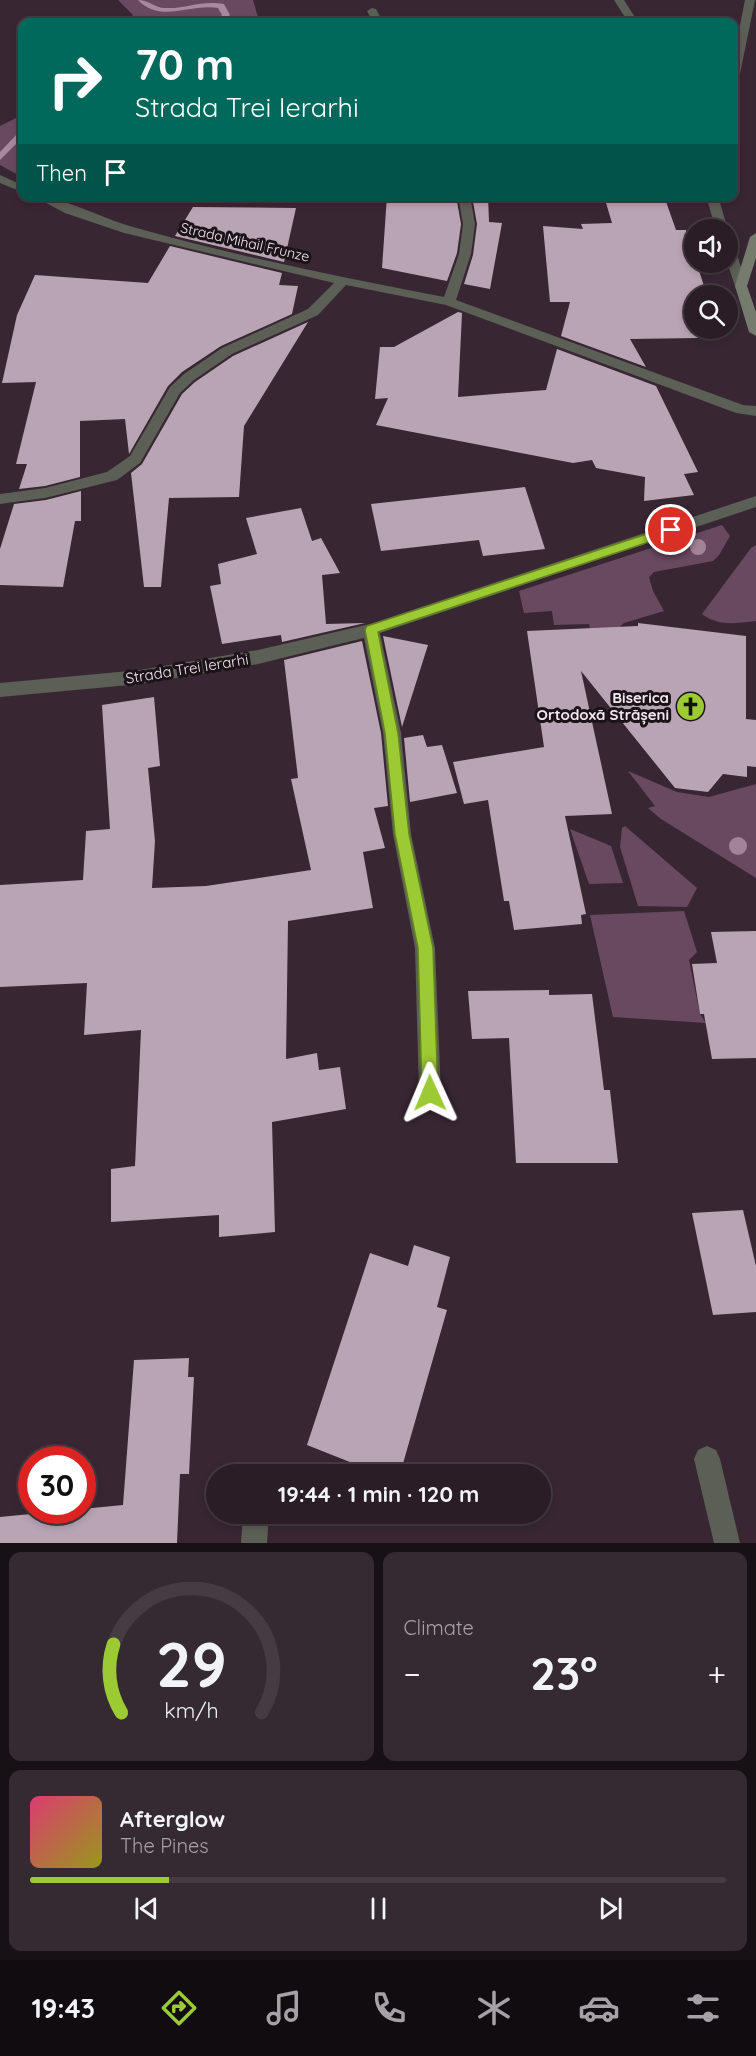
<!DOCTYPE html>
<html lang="en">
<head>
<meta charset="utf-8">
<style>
	:root { --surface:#2a1d26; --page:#362a32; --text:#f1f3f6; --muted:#a5a2a7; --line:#463b43; --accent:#9cca32 }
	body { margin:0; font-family:Quicksand,sans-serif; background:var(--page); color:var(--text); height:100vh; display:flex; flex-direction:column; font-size:22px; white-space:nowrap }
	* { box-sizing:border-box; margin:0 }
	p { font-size:20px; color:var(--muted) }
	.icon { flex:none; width:33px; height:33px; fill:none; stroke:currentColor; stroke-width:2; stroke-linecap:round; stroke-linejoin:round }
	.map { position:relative; height:1543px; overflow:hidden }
	.drawer { display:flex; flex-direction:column; gap:9px; padding:9px; background:#171015; flex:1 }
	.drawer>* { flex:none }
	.guide { position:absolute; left:18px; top:18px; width:720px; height:183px; border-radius:12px; box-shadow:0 3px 9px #0003,0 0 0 2px var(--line); background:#00695c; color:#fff; overflow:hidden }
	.tools { position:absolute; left:684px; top:219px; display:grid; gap:12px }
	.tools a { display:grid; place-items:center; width:54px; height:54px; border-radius:50%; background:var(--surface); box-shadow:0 3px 9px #0003,0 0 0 2px var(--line); font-size:30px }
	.speed { position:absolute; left:18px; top:1446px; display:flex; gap:12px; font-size:30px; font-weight:700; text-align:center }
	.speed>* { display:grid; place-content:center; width:78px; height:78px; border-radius:50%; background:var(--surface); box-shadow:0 3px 9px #0003,0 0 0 2px var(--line); line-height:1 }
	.speed .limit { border:9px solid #d22; background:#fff; color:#111 }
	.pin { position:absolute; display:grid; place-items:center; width:51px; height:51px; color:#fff; margin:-26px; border:3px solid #fff; border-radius:50%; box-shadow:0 2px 6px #0007 }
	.me { position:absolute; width:66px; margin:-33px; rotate:359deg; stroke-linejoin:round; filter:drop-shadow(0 0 4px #0008) }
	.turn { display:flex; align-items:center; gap:21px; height:126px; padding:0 18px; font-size:27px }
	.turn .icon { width:78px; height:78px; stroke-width:2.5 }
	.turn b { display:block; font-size:42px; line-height:51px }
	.then { display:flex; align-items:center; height:57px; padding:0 18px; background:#0003; gap:12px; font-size:22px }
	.big { font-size:45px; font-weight:700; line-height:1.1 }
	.drawer .tile { flex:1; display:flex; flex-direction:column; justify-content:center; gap:9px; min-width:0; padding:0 21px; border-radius:12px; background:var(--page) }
	.drawer .dial { align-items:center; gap:0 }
	.dial svg { height:156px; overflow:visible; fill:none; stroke:var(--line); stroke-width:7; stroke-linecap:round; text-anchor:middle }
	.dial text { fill:var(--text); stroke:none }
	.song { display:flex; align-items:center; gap:18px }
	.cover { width:72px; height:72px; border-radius:9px; background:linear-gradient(135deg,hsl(340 70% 55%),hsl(60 70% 35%)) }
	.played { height:6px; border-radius:3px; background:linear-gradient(90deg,var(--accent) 20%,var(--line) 20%) }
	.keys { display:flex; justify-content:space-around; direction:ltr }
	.heat { display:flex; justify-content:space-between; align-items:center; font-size:33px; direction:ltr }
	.drawer .tiles { flex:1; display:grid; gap:9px; grid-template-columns:1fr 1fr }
	.tile:last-child { grid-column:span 2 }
	.trip { position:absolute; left:206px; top:1464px; width:345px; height:60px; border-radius:30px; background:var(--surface); box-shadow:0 3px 9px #0003,0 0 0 2px var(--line); font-weight:700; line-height:60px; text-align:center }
	.dock { display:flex; height:96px; justify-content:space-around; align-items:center; background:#110c0f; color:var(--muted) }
	.dock .icon { width:42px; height:42px }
	.dock .active { color:var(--accent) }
	.dock b { font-size:27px; color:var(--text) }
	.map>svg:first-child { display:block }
</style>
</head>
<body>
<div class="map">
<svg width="756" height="1543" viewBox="0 0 756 1543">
	<rect width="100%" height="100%" fill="#382733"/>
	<g fill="#694960">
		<polygon points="118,0 253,0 259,21 258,22 125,22 133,15"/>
		<polygon points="22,115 22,177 0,165 0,126"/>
		<polygon points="722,525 730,536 719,555 713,561 654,572 649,577 653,591 664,611 624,623 597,648 594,648 589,624 554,625 552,611 524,613 519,591"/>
		<path d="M756 545V621C736 623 719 627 702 614L751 548Z"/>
		<polygon points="628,771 677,792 709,797 756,784 756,878 661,819 648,808 655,806"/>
		<polygon points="625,826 697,888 687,907 638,906 620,847 622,828"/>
		<polygon points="570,829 611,846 623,883 589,884"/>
		<polygon points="684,911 697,952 689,960 700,1014 706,1023 613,1017 590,915"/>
	</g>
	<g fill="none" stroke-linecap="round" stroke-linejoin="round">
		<g fill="#a8889f" fill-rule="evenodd">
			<path d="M138 0C149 0 155 8 165 8 188 9 199 0 224 4L230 15 222 22H214L222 15 218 8C190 3 161 24 138 0Z"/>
			<polygon points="19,132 22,132 22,138 0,160 0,152"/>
		</g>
	</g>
	<g fill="#b9a4b3">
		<polygon points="387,196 456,196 461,224 457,253 447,281 382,268"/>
		<polygon points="472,196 488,196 489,222 502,223 490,289 464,284 473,255 477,224"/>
		<polygon points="604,196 664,196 676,230 686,230 704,286 698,286 701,296 694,296 694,328 712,329 695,329 698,338 630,339 646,367 561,336 570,302 550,302 543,226 583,229 581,224 612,223"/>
		<polygon points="193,207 296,208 284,262 175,236"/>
		<polygon points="170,246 282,273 279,285 298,286 292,314 221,346 182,372 168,386 129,454 125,419 80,421 80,477 45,486 19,489 27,464 16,464 36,382 2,383 17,315 35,275 148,283"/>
		<polygon points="458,312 462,313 458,397 546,390 557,349 656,386 698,472 684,474 694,495 644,501 645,477 596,468 592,460 573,463 376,425 388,398 375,399 380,347 394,347"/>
		<polygon points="308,322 244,426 239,497 169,498 161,587 144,587 131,473 142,464 182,394 195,382 233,356"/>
		<polygon points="525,487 545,549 483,556 479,540 381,551 371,504"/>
		<polygon points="81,491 81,521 75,521 63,587 0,585 0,549 14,504 46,500"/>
		<polygon points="301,508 312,541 321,538 340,573 322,575 326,624 365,623 282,642 281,635 222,644 210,586 221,584 218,564 257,554 246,518"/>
		<polygon points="638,623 746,636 746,719 756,720 756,767 747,766 747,777 723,774 708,792 675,788 581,671 612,814 565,816 586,914 581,915 582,924 514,930 509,901 504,901 488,800 464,804 453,762 544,747 527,631 638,626"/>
		<polygon points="383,636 428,645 402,727"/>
		<polygon points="362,641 381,733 388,806 374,808 385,848 363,852 373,908 288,921 286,1059 317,1053 319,1070 340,1067 346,1109 272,1122 275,1232 219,1237 219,1215 111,1222 111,1169 135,1166 141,1030 84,1035 87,983 0,987 0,885 83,880 86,831 110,829 102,705 154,697 160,766 148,768 155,841 152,888 206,886 311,870 291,779 298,778 284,660"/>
		<polygon points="423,735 427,747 442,745 457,793 410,802 404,738"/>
		<polygon points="756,931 756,1058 712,1059 704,1014 700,1014 692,964 717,963 711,932"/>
		<polygon points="549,990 549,995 592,994 604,1090 610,1090 618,1163 516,1163 509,1038 472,1039 468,991"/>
		<polygon points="743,1210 756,1266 756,1312 713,1315 692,1213"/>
		<polygon points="414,1245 450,1257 437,1307 447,1310 400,1474 380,1474 307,1445 370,1253 408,1266"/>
		<polygon points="189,1358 188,1377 194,1377 189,1474 180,1474 177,1543 0,1543 0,1517 123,1505 134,1360"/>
	</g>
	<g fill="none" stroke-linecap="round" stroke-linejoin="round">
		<g fill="#5b5f56" fill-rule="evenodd">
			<polygon points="614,0 624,0 638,22 628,22"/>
			<polygon points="745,0 755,0 739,79 734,82 734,55"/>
			<polygon points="372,8 376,9 383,22 373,22 367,11"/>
			<polygon points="0,175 22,185 22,192 0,183"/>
			<path d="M33 196C62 196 103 219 133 227 235 256 340 277 444 297L459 254 463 224 458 196H470L475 224 471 254 456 300 743 405 756 406V416L736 413 446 305 346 285 318 315 232 354 194 380 180 393 140 463 117 480 45 498 0 504V494L45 488 107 472 130 456 170 387 184 374 222 348 308 309 334 283 124 233 65 213Z"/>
			<polygon points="706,196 718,196 728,230 728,231 716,230"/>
			<polygon points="728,241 734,245 747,286 746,289 736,289 727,262"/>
			<polygon points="756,496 756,507 380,633 401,733 411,834 435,948 441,1093 438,1100 430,1103 422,1100 419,1093 415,948 393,834 383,733 364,638 258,664 140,684 0,697 0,683 140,670 258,650 370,624"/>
			<polygon points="707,1446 716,1450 720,1459 740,1543 714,1543 694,1459 698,1450"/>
			<polygon points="243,1514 269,1514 267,1543 241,1543"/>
		</g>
		<polygon fill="#757b6d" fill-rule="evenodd" points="756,233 756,258 747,286 756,312 756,336 749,332 735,286 750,237"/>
	</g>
	<g fill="#a28499">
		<circle cx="698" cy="547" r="8"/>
		<circle cx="738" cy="846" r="9"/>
	</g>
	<polygon fill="#9cca32" stroke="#658320" stroke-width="1.5" points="671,526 677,530 676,533 378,632 398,733 409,834 433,948 438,1093 436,1099 430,1101 424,1099 422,1093 418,948 395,834 385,733 365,630 367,626"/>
	<defs>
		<symbol id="church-disc" viewBox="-11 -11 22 22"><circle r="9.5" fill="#9cca32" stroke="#1a1318"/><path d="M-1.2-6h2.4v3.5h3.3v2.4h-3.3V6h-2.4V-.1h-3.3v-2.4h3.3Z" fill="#111"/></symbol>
	</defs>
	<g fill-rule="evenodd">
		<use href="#church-disc" x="674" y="690" width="33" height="33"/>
	</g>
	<g text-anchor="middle" stroke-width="6" stroke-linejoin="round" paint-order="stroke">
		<g font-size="14" fill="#f3e7ef" stroke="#1a1318">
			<text transform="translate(245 242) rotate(13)" y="5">Strada Mihail Frunze</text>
		</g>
		<g font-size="15" fill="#f3e7ef" stroke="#1a1318">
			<text transform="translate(187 669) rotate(-9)" y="5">Strada Trei Ierarhi</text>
		</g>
		<g font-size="15" font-weight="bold" fill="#f3e7ef" stroke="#1a1318" text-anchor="end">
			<text x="669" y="703">Biserica<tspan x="669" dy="17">Ortodoxă Strășeni</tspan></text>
		</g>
	</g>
</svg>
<div class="tools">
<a><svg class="icon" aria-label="sound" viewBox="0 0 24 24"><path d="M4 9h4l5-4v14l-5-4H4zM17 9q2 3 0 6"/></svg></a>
<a><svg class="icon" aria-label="search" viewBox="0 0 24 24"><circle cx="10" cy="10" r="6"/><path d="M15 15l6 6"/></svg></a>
</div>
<div class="speed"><div class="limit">30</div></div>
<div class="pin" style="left:671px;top:530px;background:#d93025"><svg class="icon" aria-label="arrive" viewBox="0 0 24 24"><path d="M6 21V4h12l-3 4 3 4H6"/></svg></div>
<svg class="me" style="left:430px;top:1093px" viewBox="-20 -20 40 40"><path d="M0-17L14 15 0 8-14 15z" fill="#9cca32" stroke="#fff" stroke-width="4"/></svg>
<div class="trip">19:44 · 1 min · 120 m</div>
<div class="guide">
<div class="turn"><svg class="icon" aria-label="right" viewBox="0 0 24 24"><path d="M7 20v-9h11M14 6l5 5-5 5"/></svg><div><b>70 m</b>Strada Trei Ierarhi</div></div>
<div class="then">Then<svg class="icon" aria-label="arrive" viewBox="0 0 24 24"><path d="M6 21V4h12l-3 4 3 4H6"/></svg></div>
</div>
</div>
<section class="drawer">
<div class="tiles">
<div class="tile dial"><svg viewBox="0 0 100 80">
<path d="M14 69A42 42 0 1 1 86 69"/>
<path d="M14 69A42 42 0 0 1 10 34" stroke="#9cca32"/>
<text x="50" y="56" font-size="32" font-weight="700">29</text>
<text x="50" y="72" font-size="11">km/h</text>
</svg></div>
<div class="tile"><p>Climate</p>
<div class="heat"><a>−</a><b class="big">23°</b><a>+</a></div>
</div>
<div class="tile">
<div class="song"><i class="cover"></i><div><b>Afterglow</b><p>The Pines</p></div></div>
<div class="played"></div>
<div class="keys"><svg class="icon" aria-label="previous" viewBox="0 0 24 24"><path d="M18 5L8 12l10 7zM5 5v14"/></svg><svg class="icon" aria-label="pause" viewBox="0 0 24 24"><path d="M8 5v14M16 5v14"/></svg><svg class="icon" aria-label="next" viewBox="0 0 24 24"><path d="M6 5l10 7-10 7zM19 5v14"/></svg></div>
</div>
</div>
</section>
<nav class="dock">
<b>19:43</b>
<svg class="icon active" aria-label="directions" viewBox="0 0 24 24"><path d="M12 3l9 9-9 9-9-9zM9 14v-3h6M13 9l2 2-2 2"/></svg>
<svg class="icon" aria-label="music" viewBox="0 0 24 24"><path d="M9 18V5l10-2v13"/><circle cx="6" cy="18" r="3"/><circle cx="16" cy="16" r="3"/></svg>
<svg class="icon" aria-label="phone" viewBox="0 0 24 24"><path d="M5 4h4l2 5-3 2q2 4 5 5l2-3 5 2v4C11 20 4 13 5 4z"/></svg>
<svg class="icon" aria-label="climate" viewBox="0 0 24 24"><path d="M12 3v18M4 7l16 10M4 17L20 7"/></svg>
<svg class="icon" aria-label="car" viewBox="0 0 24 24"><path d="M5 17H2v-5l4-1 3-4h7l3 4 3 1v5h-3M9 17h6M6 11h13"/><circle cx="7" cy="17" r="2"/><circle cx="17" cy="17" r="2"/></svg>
<svg class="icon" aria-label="filters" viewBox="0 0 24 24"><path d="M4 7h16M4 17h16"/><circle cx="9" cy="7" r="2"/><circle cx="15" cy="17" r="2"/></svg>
</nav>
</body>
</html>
